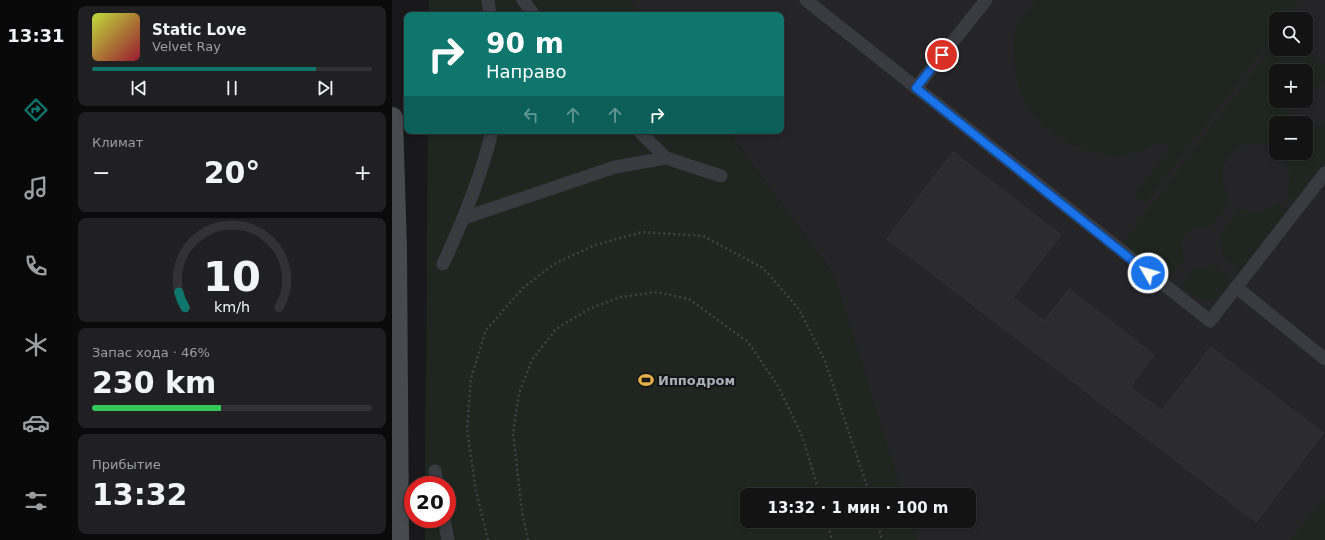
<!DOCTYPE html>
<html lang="ru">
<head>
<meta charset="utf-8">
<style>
	:root { --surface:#131314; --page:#202022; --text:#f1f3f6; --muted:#9d9ea0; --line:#323234; --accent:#0f766e }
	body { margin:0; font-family:"DejaVu Sans",sans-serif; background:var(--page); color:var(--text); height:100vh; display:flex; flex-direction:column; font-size:15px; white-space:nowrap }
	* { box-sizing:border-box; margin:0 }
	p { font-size:13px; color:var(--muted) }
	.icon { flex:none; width:22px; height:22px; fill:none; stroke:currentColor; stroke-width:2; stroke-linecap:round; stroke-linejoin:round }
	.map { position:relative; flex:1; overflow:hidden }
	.sheet { display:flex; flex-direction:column; gap:6px; padding:6px; background:#0a0a0b; width:320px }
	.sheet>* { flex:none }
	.hud { position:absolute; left:12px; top:12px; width:380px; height:122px; border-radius:8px; box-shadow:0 2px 6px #0003,0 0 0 1px var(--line); background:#0f766e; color:#fff; overflow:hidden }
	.controls { position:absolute; left:877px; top:12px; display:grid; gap:8px }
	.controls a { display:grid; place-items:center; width:44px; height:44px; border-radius:8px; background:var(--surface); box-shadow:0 2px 6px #0003,0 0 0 1px var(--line); font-size:20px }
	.speed { position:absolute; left:12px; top:476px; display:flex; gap:8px; font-size:20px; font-weight:700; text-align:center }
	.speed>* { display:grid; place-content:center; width:52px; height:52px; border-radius:50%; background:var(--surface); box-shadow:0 2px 6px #0003,0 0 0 1px var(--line); line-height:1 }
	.speed .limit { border:6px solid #d22; background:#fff; color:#111 }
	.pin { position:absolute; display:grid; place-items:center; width:34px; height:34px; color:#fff; margin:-17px; border:2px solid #fff; border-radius:50%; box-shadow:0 1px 4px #0007 }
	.me { position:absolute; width:44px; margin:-22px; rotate:308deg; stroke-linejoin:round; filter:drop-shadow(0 0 3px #0008) }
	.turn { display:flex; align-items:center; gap:14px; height:84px; padding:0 16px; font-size:18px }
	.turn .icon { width:52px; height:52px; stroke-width:2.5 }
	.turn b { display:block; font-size:28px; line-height:34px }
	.lanes { display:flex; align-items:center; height:38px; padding:0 16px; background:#0003; justify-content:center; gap:20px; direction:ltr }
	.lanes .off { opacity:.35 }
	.big { font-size:30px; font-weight:600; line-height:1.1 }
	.sheet .card { flex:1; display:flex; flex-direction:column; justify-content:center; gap:6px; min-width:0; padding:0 14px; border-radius:8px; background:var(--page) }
	.sheet .dial { align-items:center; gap:0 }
	.dial svg { height:104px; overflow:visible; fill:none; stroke:var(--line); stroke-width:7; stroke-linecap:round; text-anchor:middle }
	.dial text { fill:var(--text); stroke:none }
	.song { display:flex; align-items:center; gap:12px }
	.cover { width:48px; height:48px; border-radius:6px; background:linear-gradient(135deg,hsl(70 70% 55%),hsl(350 70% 35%)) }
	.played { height:4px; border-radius:2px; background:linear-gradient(90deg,var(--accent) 80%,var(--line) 80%) }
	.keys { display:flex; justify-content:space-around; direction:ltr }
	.heat { display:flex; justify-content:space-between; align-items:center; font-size:22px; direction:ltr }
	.charge { height:6px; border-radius:3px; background:linear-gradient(90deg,#34c759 46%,var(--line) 0) }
	.trip { position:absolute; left:348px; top:488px; width:236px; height:40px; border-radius:8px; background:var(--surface); box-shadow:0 2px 6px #0003,0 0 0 1px var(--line); font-weight:600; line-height:40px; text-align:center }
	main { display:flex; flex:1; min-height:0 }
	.tab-bar { display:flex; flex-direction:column; width:72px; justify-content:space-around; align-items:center; background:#080808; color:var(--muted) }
	.tab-bar .icon { width:28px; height:28px }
	.tab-bar .selected { color:var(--accent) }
	.tab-bar b { font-size:18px; color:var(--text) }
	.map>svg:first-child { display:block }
</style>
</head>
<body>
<main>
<nav class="tab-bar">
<b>13:31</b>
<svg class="icon selected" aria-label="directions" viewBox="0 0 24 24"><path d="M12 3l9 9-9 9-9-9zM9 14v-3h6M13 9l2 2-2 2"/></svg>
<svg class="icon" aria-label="music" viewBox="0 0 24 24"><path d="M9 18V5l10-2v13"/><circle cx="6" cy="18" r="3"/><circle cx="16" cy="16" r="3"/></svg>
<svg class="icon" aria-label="phone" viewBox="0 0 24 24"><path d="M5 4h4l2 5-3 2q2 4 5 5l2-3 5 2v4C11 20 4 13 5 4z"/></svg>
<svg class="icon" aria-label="climate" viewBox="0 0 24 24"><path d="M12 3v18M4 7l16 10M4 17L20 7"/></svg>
<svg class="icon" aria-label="car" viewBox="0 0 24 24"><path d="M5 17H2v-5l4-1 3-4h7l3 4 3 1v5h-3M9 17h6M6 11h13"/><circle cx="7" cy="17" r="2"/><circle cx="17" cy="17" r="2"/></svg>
<svg class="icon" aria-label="filters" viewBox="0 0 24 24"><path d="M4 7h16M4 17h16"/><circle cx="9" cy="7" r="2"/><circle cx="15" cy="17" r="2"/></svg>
</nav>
<section class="sheet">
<div class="card">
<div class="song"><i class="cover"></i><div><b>Static Love</b><p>Velvet Ray</p></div></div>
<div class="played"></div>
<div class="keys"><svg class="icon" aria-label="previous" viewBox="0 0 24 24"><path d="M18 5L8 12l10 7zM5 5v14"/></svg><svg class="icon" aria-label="pause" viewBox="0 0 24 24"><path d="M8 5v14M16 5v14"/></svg><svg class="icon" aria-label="next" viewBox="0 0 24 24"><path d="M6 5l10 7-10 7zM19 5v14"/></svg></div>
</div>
<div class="card"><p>Климат</p>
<div class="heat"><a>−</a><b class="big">20°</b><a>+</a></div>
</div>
<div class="card dial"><svg viewBox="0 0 100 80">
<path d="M14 69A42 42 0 1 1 86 69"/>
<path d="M14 69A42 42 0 0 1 9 57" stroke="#0f766e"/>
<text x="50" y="56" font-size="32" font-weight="700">10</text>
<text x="50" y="72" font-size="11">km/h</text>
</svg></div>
<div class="card"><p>Запас хода · 46%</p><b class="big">230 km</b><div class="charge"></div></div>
<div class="card"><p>Прибытие</p><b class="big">13:32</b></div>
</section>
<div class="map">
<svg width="933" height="540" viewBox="0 0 933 540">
	<rect width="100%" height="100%" fill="#19191b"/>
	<path fill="#252528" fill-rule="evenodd" d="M239 0H933V540H521L515 521H577V495H507L442 275 336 131H389V15H250ZM884 19H914V49H884ZM884 71H914V101H884ZM884 123H914V153H884Z"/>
	<g fill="#1f2620">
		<polygon points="37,0 239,0 250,15 37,15"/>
		<path d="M645 0H909L895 19H884V33L753 204 742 195 778 148 770 142C755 148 739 157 723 156 698 156 660 138 645 119 631 103 623 81 622 60 621 48 620 35 626 24 631 16 639 8 645 0Z"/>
		<path d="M884 42V49H911L933 65V78L925 88 914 87V71H884V101H899L897 109 901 120 899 123H884V143L881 147C842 132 816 167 839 201L818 228C803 226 797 230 789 242L790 252 793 260 777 278 731 242Z"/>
		<path d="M929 125 933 128V161L902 201 894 195C900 180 899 167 889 154L914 153V128L920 129Z"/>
		<polygon points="36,131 336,131 442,275 511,495 355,495 355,521 519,521 525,540 33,540 33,519 55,519 55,485 33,485"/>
		<path d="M887 203 896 209 848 270 829 255 831 246 827 236 847 209C865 214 871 212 887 203Z"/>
		<path d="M822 265 840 278C831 291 826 301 809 301L788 285 802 267 812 269Z"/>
		<polygon points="933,496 933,540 898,540"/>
	</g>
	<polygon fill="#2c2c2f" stroke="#333337" points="561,152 669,235 621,297 652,321 677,289 762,355 738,387 770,411 819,347 931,433 864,522 495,239"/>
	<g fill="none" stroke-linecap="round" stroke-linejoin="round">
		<g stroke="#404246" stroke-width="2.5" stroke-dasharray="2 3" stroke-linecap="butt">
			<polyline points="435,521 440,540"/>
			<polyline points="485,521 490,540"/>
			<polyline points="96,540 84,491 75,429 79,378 94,330 131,288 162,264 203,245 251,232 311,236 371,268 407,309 433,361 478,495"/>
			<polyline points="136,540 130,511 121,433 127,393 140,360 164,329 197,309 229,297 264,292 297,299 356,342 386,386 410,436 428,495"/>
		</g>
		<g stroke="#3a3b40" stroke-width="13">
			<polyline points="96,0 98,15"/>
			<polyline points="131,0 142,15"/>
			<polyline points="414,0 818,321 933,173"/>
			<polyline points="524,88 594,0"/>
			<polyline points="247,131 274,158 329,176"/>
			<polyline points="72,218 223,167 274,158"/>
			<path d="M51 264C71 221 89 178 100 131"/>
			<polyline points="844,287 933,359"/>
			<polyline points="43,471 45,485"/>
			<polyline points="52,519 56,540"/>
		</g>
		<polyline stroke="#484a4f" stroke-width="22" points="0,118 4,249 6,540"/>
	</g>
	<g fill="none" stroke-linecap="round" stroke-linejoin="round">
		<defs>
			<polyline id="route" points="550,55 524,88 756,273"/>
		</defs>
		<use href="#route" stroke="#114b97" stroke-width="10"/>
		<use href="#route" stroke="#1a73e8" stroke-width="7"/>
	</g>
	<defs>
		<symbol id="stadium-bare" viewBox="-9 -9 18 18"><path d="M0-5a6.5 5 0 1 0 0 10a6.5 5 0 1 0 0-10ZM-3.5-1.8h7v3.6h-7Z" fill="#e4b048" stroke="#141416" stroke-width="2.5" paint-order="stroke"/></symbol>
	</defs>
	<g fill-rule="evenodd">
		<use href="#stadium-bare" x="243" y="369" width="22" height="22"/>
	</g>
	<g text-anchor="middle" stroke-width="4" stroke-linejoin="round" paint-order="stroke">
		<g font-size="13" font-weight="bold" fill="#acb0b9" stroke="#141416" text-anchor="start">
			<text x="266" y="385">Ипподром</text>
		</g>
	</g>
</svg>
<div class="controls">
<a><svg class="icon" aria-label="search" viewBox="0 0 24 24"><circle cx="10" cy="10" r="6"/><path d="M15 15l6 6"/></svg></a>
<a>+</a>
<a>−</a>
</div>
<div class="speed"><div class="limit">20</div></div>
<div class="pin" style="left:550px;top:55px;background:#d93025"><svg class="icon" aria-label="arrive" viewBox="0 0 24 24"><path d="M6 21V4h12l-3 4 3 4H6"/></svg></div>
<svg class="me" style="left:756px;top:273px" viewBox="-20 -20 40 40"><circle r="17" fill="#1a73e8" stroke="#fff" stroke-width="3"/><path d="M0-11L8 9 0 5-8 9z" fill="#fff"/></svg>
<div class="trip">13:32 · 1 мин · 100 m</div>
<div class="hud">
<div class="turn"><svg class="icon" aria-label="right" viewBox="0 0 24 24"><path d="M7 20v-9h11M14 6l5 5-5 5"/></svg><div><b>90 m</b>Направо</div></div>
<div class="lanes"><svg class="icon off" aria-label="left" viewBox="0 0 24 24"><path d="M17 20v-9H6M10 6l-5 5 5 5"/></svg><svg class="icon off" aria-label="ahead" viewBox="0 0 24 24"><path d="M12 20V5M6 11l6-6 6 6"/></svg><svg class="icon off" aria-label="ahead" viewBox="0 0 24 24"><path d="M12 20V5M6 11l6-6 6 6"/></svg><svg class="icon" aria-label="right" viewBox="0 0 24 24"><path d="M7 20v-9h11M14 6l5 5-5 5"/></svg></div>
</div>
</div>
</main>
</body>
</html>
